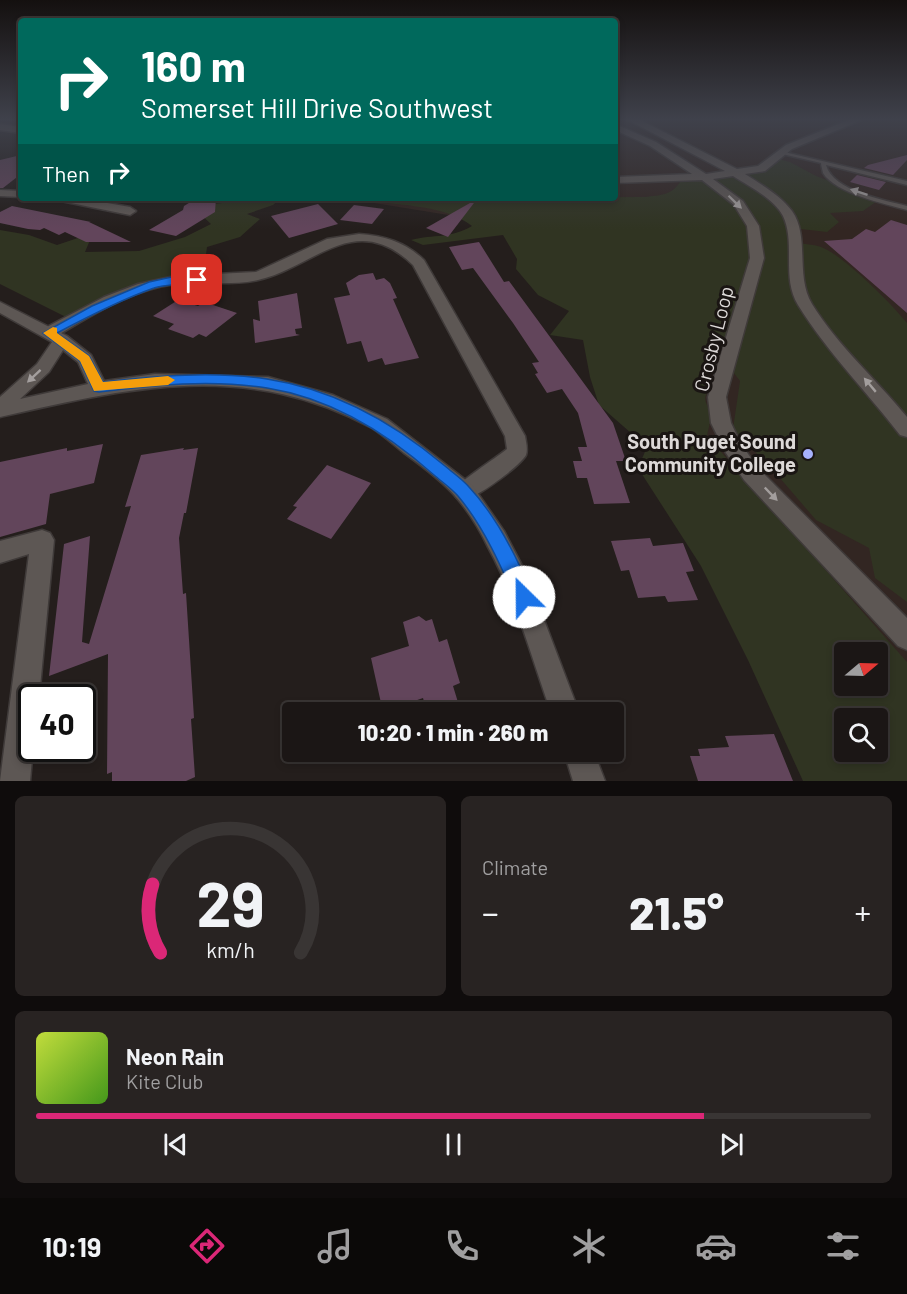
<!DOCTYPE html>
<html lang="en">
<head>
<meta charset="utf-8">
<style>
	:root { --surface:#1b1615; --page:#282322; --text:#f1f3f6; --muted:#a09fa0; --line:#393534; --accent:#db2777 }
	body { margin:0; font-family:Barlow,sans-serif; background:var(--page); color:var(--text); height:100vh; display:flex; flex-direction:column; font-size:22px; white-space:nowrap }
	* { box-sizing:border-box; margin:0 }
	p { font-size:20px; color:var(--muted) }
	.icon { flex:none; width:33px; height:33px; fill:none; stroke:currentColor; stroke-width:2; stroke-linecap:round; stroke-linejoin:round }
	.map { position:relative; height:781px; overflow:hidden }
	.drawer { display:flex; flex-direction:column; gap:15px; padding:15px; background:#0f0c0c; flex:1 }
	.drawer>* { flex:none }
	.hud { position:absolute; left:18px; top:18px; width:600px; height:183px; border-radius:6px; box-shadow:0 3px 9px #0003,0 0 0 2px var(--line); background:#00695c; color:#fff; overflow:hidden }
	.needle { width:39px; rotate:71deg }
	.fabs { position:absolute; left:834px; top:642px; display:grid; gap:12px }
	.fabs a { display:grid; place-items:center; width:54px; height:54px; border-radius:6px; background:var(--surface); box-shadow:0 3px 9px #0003,0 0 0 2px var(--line); font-size:30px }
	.speed { position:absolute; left:18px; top:684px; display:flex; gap:12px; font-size:30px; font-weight:700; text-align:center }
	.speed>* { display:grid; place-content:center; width:78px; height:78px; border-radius:50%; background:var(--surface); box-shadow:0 3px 9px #0003,0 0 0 2px var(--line); line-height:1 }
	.speed .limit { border:3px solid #111; border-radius:9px; background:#fff; color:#111 }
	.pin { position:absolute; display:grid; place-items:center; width:51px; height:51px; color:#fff; margin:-26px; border-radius:12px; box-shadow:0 3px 9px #0006 }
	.me { position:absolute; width:66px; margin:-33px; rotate:337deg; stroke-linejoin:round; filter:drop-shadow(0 0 4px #0008) }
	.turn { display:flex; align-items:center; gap:21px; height:126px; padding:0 24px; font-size:27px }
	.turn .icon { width:78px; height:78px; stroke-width:2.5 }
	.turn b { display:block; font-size:42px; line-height:51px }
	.then { display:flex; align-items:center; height:57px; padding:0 24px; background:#0003; gap:12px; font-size:22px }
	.big { font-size:45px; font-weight:800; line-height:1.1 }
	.drawer .widget { flex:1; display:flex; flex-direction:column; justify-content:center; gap:9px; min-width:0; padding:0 21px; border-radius:9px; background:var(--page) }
	.drawer .dial { align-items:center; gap:0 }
	.dial svg { height:156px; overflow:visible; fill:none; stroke:var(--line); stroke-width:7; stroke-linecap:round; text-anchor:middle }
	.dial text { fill:var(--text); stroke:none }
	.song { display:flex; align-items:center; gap:18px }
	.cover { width:72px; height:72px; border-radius:9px; background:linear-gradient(135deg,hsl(70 70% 55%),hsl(100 70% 35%)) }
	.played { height:6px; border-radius:3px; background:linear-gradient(90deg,var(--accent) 80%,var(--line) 80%) }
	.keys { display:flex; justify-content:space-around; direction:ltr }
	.heat { display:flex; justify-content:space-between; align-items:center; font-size:33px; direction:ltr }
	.drawer .tiles { flex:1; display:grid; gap:15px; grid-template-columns:1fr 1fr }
	.widget:last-child { grid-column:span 2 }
	.trip { position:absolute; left:282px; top:702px; width:342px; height:60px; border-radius:6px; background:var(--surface); box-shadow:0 3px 9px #0003,0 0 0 2px var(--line); font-weight:800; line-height:60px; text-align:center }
	.dock { display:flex; height:96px; justify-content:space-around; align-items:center; background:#0b0908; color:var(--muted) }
	.dock .icon { width:42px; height:42px }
	.dock .current { color:var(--accent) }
	.dock b { font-size:27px; color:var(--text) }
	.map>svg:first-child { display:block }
</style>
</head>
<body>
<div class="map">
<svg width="907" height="781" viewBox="0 0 907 781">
	<rect width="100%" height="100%" fill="#241e1c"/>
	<polygon fill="#322622" points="615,119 907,119 907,682 510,225 343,198 615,198"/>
	<g fill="#303422" fill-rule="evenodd">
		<path d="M774 158 790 162 816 176 880 199 863 211 830 213 839 222 827 232 792 228 793 242C802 244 813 244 821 247 843 255 892 304 907 323V602L875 578 869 548 816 520 773 470 733 429 740 381 727 364 708 374 713 385C699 401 708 400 710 416 711 422 708 430 707 436L907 662V781H803L748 660 701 566 638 468 647 447 599 405 590 377 583 340 550 335 569 311 538 295 516 269 517 259 503 235 423 245 411 240C434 234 450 239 472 226 441 202 393 207 356 198L645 197C660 195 671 196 680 182L676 179 752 171ZM844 652H878V686H844ZM844 718H878V752H844Z"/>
		<polygon points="223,198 281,198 273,205 247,214 260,219 240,237 207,247 205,262 176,280 152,284 72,320 0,284 0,230 29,235 57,245 93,233 85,252 139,251 185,237 211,224 196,210 206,205 222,203"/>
	</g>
	<g fill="#62455b">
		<polygon points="21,155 21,174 3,188 0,188 0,160"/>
		<polygon points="907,155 907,160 893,175 864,168 868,165"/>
		<polygon points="857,175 886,182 879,190 850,182"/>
		<polygon points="197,198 216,198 215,212 176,236 149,230 183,210 184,206"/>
		<polygon points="477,199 448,237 426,228"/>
		<polygon points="318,204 338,224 289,238 271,216"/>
		<polygon points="354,205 384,209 372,224 340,220"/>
		<polygon points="12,206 91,222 89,222 131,242 86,242 65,232 59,235 44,228 40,230 28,229 0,223 0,212"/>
		<polygon points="891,220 907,225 907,313 824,241 852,239 866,229 875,232"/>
		<polygon points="479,242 504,282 509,281 613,423 626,461 616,461 630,503 594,504 587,478 577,478 573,461 582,461 578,447 587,447 578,413 562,389 547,393 535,374 538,373 532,363 539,362 513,323 473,268 462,270 449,247"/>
		<polygon points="373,273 376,280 384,278 390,283 397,298 393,299 419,358 385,365 382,358 368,362 361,341 347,344 334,298 350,295 346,283 359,275"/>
		<polygon points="297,293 302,328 295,329 296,334 300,335 255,343 253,319 260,321 258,301"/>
		<polygon points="178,300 198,306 204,302 237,313 206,337 199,334 193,338 168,329 174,324 153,316"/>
		<polygon points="103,444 94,483 50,494 46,524 0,537 0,462 67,448 67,451"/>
		<polygon points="184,448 183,450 198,448 186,513 184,513 179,538 183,594 186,593 194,718 191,719 195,777 186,781 112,781 112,772 107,774 108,654 49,676 64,544 90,536 82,642 89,644 131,506 125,507 141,455"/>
		<polygon points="327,465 371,483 331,539 287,519 297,507 293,506"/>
		<polygon points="650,538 653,546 683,543 694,571 686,572 698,600 668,602 665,596 638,598 629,570 621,571 611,541"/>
		<polygon points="419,616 426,621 432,619 439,642 447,639 460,683 453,686 461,712 427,712 423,698 383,712 371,658 409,646 403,622"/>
		<polygon points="774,734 793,781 698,781 690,756 700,756 698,749 729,747 725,736"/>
	</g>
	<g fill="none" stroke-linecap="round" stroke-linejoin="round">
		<defs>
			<path id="service" d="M780 151 907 181V185L826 165C833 191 884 200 907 206V210C885 204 835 193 823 173 823 172 821 165 821 163L778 153V152Z"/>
			<g id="minor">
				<path d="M626 119H639L648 124 737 169 758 166 786 145 851 119H864L792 149 765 171 745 174C762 185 780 195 792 211 810 236 795 276 812 304 838 346 876 379 907 417V437L900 435C867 392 827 352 798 305 781 277 796 244 783 216 774 199 749 186 733 176L713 179 743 201 759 226 764 258 726 397 731 423 741 444 758 468 907 618V650L898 646 744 480 726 453 711 423 708 397 750 258 747 226 734 205 702 180 615 183V177L692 174 650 146 615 130V124L656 142 706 174 725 171Z"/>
				<polygon points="0,124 21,127 21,133 0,130"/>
				<polygon points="0,190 21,191 21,197 0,196"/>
				<polygon points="55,198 79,198 130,207 136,211 130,215 61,201"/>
				<path d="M359 234C385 236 405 242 424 260L525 436C526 442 528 449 526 455 521 465 477 498 465 499 463 500 459 498 456 497L453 491C458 482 495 459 507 449L505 436 413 265C355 209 315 267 258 280 231 286 203 281 176 284 132 289 92 315 55 337L49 338 41 333 43 329 104 297 138 284 175 276 256 272 327 239Z"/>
				<polygon points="42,530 50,533 54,540 39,698 32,698 32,748 33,748 30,781 0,781 29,554 0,563 0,541"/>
			</g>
			<g id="tertiary">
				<path d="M0 302 67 336 91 355 104 381 155 374 268 377 333 395 387 419 472 485 504 531 527 575 579 712H551C531 657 516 598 488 547 480 530 468 511 456 497 442 481 422 466 404 453 394 445 383 435 372 428 246 360 131 387 0 417V397L37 364 52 342 0 313ZM63 350 78 362 88 384 20 399 49 372Z"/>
				<polygon points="564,752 594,752 605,781 573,781"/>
			</g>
		</defs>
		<use href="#service" stroke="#3f3a39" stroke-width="3"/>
		<use href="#minor" stroke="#3f3a39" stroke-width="3"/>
		<use href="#tertiary" stroke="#3f3a39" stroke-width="3"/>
		<use href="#service" fill="#5d5754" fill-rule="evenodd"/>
		<use href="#minor" fill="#5d5754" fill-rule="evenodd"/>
		<use href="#tertiary" fill="#5d5754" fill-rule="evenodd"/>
	</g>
	<defs><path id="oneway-solid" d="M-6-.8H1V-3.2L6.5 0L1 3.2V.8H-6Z" transform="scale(1.5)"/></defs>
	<g fill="#a39e9d">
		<use href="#oneway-solid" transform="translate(859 192) rotate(-162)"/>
		<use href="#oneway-solid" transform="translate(735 202) rotate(44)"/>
		<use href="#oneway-solid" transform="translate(34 376) rotate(137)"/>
		<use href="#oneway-solid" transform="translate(870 385) rotate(-130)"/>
		<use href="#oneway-solid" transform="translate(771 494) rotate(46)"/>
	</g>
	<linearGradient id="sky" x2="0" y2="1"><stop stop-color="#14100f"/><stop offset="0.52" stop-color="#3f414b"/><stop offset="1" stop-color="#3f414b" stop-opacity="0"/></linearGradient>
	<rect width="907" height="229" fill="url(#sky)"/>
	<path fill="#1a73e8" stroke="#114b97" stroke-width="1.5" d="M176 276H197L203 280C194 286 167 283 154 288 120 300 89 316 57 333L89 356 103 382C157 376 213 371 267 379 333 389 394 423 445 466 453 473 462 479 469 487 497 517 518 559 533 597L531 603 524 606 517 603C501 566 484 527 458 496 451 488 442 482 434 475 387 433 330 398 267 388 211 379 154 385 99 392L94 391 80 361 43 333 92 306 149 282Z"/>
	<polygon fill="#f59e0b" points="53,327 57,328 57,333 89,356 103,382 168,376 175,380 168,385 94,391 80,361 43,333"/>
	<circle fill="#a6b1fc" stroke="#1a1513" stroke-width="2" cx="808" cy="454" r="6"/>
	<g text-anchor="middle" stroke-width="6" stroke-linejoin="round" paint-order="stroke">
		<g font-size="20" fill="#ddd9d8" stroke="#1a1513">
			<text transform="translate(714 339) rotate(-76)" y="7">Crosby Loop</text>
		</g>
		<g font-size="20" font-weight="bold" fill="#ddd9d8" stroke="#1a1513" text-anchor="end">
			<text x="796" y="449">South Puget Sound<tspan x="796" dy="23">Community College</tspan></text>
		</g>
	</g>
</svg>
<div class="fabs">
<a><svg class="needle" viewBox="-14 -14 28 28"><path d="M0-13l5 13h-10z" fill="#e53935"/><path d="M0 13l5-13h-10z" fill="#a09fa0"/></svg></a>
<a><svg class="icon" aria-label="search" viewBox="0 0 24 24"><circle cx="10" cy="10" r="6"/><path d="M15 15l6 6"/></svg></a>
</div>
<div class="speed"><div class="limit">40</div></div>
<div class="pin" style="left:197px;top:280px;background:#d93025"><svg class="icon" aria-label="arrive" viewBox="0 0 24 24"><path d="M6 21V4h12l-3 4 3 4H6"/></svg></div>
<svg class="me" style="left:524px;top:597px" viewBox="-20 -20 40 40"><circle r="19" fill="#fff"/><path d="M0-13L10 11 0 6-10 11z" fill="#1a73e8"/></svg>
<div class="trip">10:20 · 1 min · 260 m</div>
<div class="hud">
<div class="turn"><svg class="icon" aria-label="right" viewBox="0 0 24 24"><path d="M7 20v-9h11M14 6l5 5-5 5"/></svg><div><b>160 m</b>Somerset Hill Drive Southwest</div></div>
<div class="then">Then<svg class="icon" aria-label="right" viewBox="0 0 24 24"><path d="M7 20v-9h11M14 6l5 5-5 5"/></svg></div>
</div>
</div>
<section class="drawer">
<div class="tiles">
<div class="widget dial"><svg viewBox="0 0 100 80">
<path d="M14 69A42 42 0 1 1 86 69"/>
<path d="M14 69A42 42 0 0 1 10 34" stroke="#db2777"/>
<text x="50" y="56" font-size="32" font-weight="700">29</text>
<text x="50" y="72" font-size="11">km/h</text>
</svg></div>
<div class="widget"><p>Climate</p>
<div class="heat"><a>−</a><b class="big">21.5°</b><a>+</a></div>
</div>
<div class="widget">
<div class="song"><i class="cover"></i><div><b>Neon Rain</b><p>Kite Club</p></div></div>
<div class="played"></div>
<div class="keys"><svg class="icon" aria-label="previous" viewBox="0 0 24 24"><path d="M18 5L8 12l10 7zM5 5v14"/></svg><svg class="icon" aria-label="pause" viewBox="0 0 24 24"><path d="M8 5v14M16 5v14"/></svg><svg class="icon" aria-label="next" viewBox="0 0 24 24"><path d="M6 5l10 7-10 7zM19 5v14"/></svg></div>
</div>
</div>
</section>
<nav class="dock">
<b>10:19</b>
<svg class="icon current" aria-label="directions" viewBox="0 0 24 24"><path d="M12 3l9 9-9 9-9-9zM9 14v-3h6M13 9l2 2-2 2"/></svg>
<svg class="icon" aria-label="music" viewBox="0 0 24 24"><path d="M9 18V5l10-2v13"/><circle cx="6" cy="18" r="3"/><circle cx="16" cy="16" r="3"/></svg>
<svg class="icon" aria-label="phone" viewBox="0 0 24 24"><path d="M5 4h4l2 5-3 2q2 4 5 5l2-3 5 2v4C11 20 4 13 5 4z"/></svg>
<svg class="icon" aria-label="climate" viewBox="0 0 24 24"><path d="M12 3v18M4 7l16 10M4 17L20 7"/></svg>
<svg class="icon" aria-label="car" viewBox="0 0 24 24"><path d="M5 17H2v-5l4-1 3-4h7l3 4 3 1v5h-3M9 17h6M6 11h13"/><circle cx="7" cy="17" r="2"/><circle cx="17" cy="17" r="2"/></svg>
<svg class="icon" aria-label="filters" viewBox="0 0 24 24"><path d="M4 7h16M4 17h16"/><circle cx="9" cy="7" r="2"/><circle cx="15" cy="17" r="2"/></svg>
</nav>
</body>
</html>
